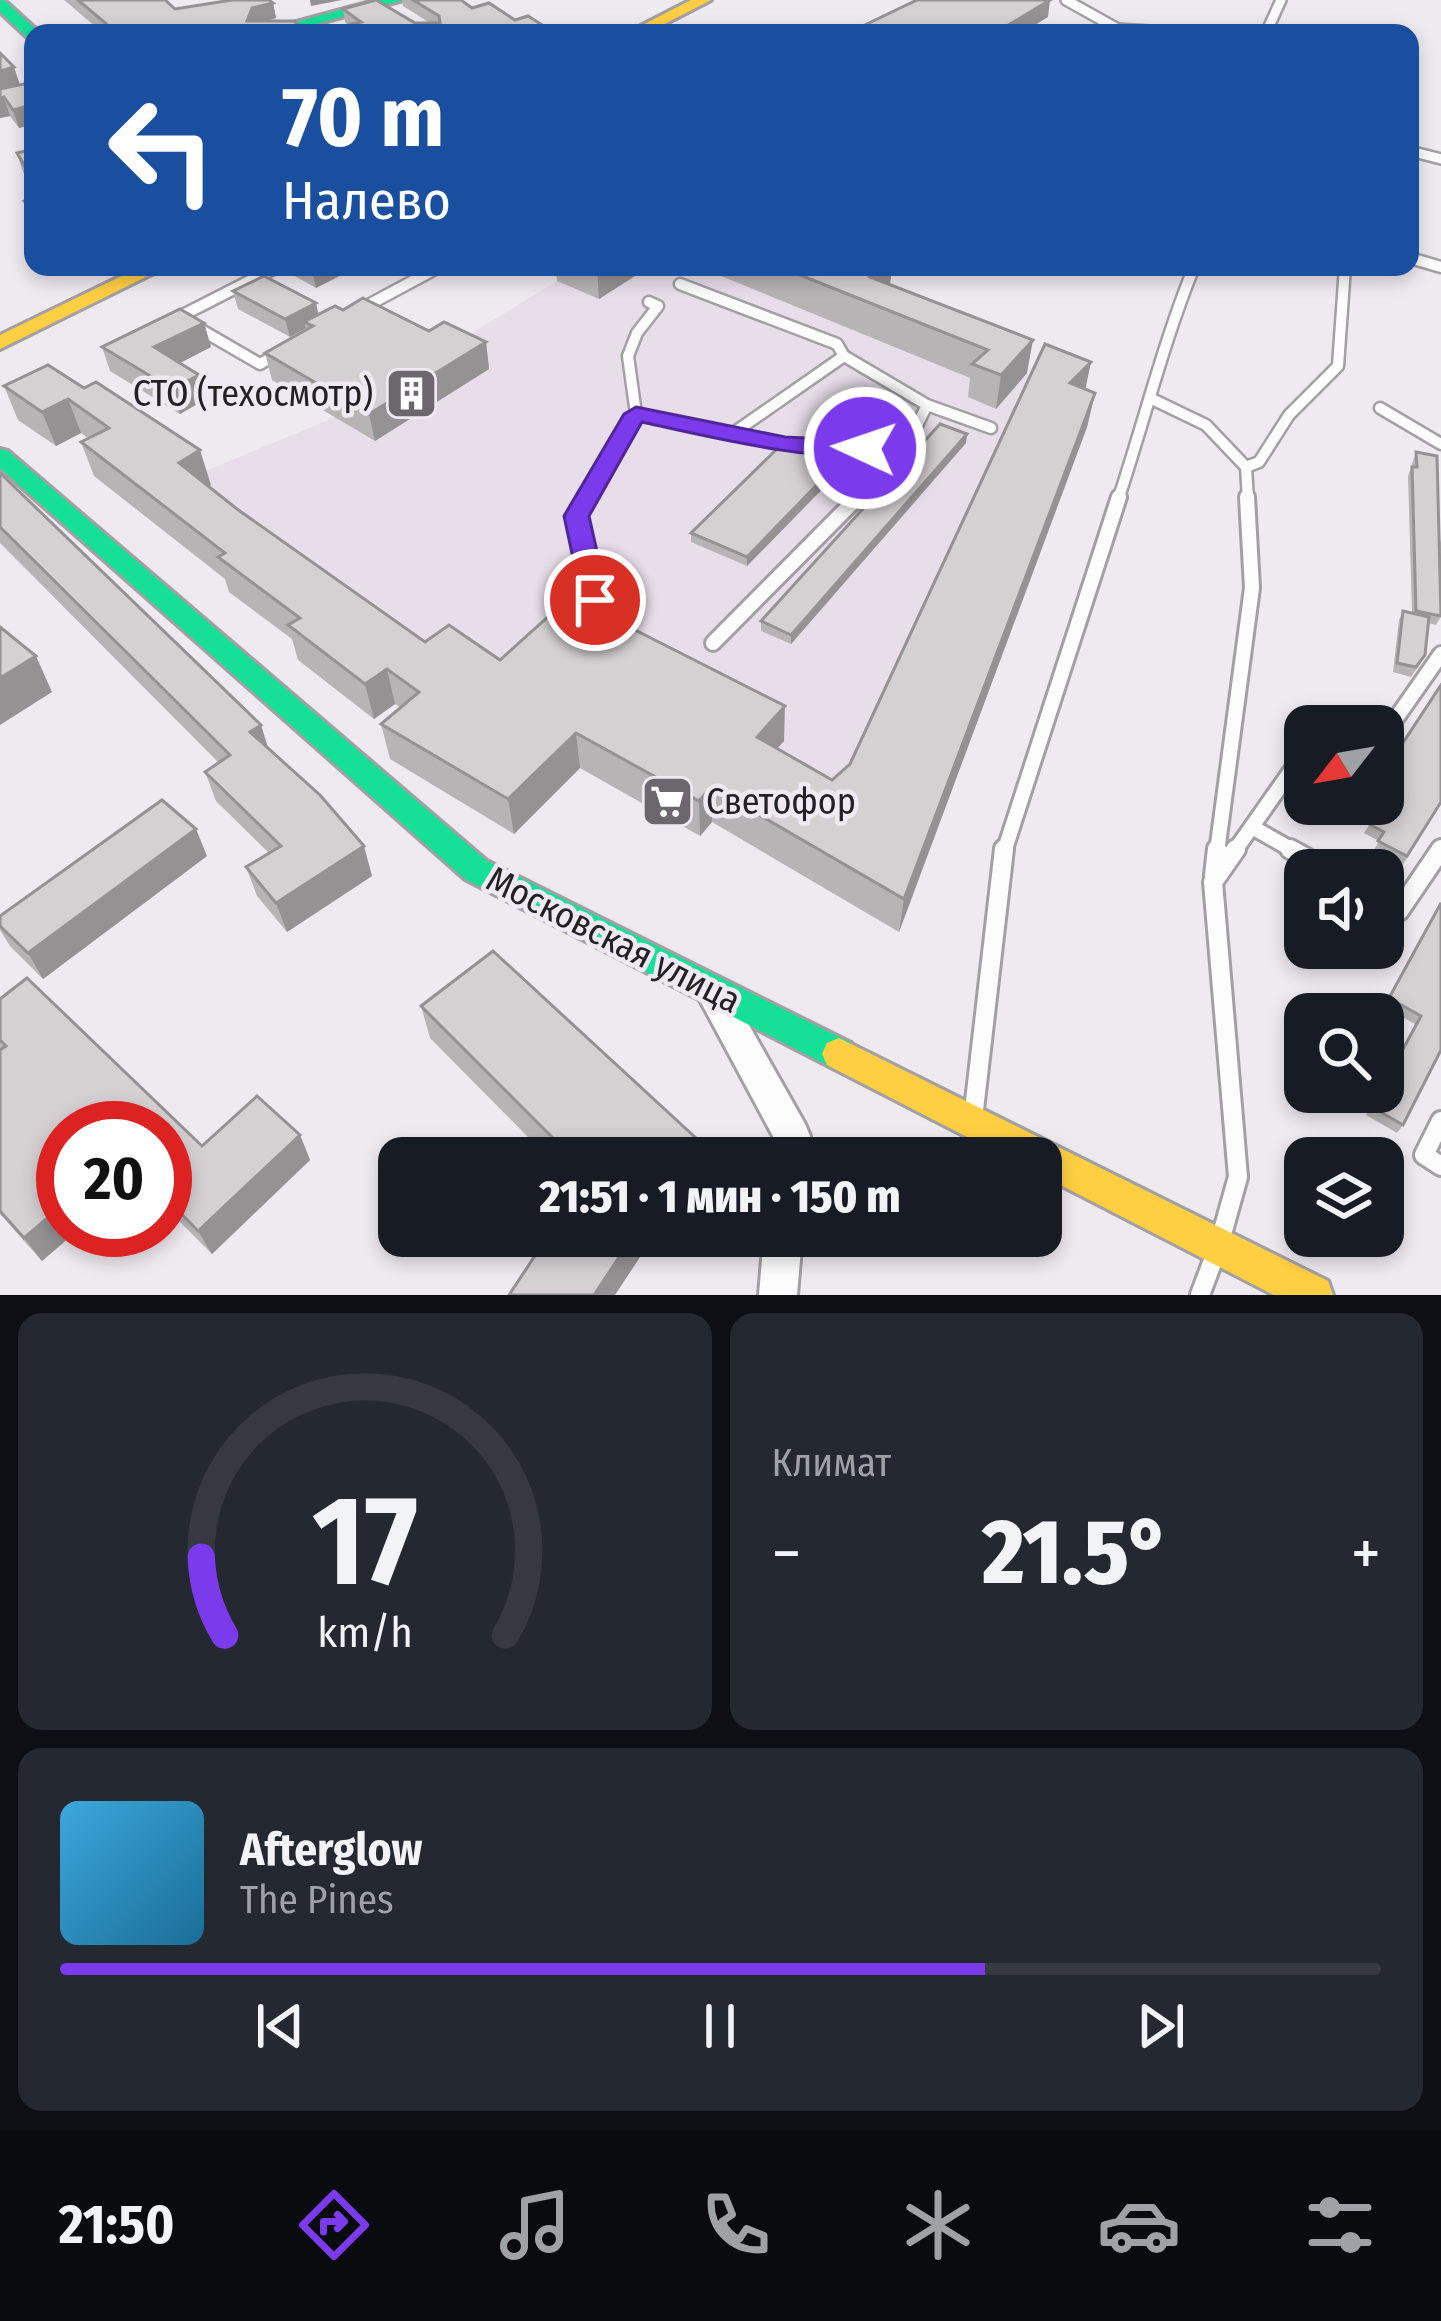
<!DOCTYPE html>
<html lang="ru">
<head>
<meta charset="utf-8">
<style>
	:root { --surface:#171b24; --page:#242831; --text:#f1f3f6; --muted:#9ea1a6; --line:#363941; --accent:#7c3aed }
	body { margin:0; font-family:"Fira Sans Condensed",sans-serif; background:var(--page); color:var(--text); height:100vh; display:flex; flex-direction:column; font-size:45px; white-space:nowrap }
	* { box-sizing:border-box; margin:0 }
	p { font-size:39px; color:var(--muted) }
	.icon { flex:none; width:66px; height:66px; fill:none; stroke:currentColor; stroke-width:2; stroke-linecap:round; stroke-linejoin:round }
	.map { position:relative; height:1295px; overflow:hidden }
	.side { display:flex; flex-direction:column; gap:18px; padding:18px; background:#0d0f14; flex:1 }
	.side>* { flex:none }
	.hud { position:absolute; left:24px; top:24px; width:1395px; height:252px; border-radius:24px; box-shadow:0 6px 18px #0003; background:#1a4fa0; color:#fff; overflow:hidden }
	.needle { width:78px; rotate:239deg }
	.fabs { position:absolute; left:1284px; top:705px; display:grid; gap:24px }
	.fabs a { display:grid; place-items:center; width:120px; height:120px; border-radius:24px; background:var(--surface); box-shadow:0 6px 18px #0003; font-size:60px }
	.speed { position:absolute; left:36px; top:1101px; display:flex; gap:24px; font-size:60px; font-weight:700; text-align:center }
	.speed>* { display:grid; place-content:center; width:156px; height:156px; border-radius:50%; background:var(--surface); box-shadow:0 6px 18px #0003; line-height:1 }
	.speed .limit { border:18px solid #d22; background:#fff; color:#111 }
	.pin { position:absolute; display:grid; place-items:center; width:102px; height:102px; color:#fff; margin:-51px; border:6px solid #fff; border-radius:50%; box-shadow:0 3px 12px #0007 }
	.me { position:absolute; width:132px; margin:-66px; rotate:273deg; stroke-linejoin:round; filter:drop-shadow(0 0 9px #0008) }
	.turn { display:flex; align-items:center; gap:42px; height:252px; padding:0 60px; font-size:54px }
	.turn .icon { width:156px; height:156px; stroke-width:2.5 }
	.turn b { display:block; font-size:84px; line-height:102px }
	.big { font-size:90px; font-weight:800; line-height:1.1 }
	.side .tile { flex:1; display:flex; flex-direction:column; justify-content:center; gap:18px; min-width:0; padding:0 42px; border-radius:24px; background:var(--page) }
	.side .dial { align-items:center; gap:0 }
	.dial svg { height:312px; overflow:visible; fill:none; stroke:var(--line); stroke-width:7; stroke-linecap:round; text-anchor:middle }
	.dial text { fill:var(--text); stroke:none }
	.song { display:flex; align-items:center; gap:36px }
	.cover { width:144px; height:144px; border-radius:18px; background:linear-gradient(135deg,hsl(200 70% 55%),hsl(200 70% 35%)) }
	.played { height:12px; border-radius:6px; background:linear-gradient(90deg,var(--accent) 70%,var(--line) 70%) }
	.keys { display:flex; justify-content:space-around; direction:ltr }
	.heat { display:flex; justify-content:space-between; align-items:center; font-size:66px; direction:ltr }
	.side .tiles { flex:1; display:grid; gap:18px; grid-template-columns:1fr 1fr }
	.tile:last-child { grid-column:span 2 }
	.trip { position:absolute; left:378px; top:1137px; width:684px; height:120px; border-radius:24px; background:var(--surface); box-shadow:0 6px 18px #0003; font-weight:800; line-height:120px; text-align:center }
	.tab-bar { display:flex; height:192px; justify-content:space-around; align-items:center; background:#090b0e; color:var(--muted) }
	.tab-bar .icon { width:84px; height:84px }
	.tab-bar .selected { color:var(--accent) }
	.tab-bar b { font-size:54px; color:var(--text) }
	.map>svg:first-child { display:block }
</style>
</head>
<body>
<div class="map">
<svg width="1441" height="1295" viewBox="0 0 1441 1295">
	<rect width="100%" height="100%" fill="#efeaf0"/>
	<polygon fill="#e8deea" points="580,267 761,267 1084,396 1087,427 899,932 727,831 772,783 484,714 193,499 210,485 196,475 333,418"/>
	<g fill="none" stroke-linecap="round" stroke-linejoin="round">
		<defs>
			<g id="lane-far3">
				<polyline points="1066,0 1125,33"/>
				<polyline points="1117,29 1184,33"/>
				<polyline points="1266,33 1281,0"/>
				<polyline points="1410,151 1441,159"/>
			</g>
			<g id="lane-far2">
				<polyline points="1410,258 1441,267"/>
				<polyline points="277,267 179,317 260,364 281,352"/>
				<polyline points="680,284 837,344 844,356 927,405 991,428"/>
				<polyline points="359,310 439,267"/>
				<polyline points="1152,399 1206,425 1246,467 1248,500"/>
				<polyline points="1380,408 1441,444"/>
				<polyline points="636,414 732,434 844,356"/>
				<polyline points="732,434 785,445 905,450"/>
				<polyline points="1246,467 1259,462 1289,415 1338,366 1345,267"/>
				<polyline points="586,500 636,414 628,356 637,333 658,306 649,302"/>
				<polyline points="855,500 905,450 927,405"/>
				<path d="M1118 500C1144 422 1163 343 1194 267"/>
			</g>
			<g id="lane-far1">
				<polyline points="588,497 577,516 595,600"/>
				<polyline points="713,643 858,497"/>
				<polyline points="1383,737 1441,654"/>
				<polyline points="1252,827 1296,852"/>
				<polyline points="1004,852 1119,497"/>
				<polyline points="1217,852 1252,588 1247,497"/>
				<polyline points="1234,852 1291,771 1305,767"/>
			</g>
			<g id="lane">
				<polyline points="1290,849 1328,870"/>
				<polyline points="1214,875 1217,849"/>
				<polyline points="1383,901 1399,911 1441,849"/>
				<polyline points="974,1110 1004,849"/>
				<polyline points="1441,1121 1424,1155 1441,1166"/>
				<polyline points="1222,1234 1238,1177 1213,882 1236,849"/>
				<polyline points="1200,1295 1215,1255"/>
			</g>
			<g id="street">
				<polygon points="712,977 724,981 805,1124 810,1136 808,1158 772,1158 774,1138 695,991 700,981"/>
				<polygon points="764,1236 802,1236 797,1295 759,1295"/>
			</g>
			<g id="fast">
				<polygon points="0,0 5,1 40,33 27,37 0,12"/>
				<polygon points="377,0 403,0 283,33 256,33"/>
				<polygon points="0,449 8,451 487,861 851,1043 856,1054 851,1065 839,1070 827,1065 465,879 0,468"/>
			</g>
			<g id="slow">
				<polygon points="691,0 711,0 647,33 627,33"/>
				<polygon points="140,267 166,267 0,349 0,335"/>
				<polygon points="839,1038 1328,1281 1333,1295 1274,1295 1041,1175 1041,1158 1008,1158 827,1065 822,1054 827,1043"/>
			</g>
		</defs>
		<use href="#lane-far3" stroke="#a3a0a4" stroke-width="14"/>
		<use href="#lane-far2" stroke="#a3a0a4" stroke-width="15"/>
		<use href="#lane-far1" stroke="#a3a0a4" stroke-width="20"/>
		<use href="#lane" stroke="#a3a0a4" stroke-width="24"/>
		<use href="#street" stroke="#a3a0a4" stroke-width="6"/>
		<use href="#fast" stroke="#a3a0a4" stroke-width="6"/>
		<use href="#slow" stroke="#a3a0a4" stroke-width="6"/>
		<use href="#lane-far3" stroke="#fdfcfd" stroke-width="9"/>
		<use href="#lane-far2" stroke="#fdfcfd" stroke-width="10"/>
		<use href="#lane-far1" stroke="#fdfcfd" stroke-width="14"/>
		<use href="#lane" stroke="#fdfcfd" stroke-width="18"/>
		<use href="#street" fill="#fdfcfd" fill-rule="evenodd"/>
		<use href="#fast" fill="#16e098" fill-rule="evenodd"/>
		<use href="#slow" fill="#ffcf43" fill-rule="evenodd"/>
	</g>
	<g fill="#b7b4b5">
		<polygon points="64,0 165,0 175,9 273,3 276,18 266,21 306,33 103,33"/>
		<polygon points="402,0 461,0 472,8 553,33 345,33 344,26 348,25 345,22 343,9 415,23 430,23 403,6"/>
		<polygon points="0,53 20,85 33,82 33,128 31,125 19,128 10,116 0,118"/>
		<polygon points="33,149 33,188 23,172 17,153"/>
		<polygon points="33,196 33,222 24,201"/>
		<polygon points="291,267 357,267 316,288 293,275"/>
		<polygon points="556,267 649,267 599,299 557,281"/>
		<polygon points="699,267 892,267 890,285 1027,373 996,409 968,397 970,378"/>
		<polygon points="233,291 318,314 343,310 486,342 489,369 375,441 272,380 265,353 306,330 306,328 290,337 238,309"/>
		<polygon points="204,323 211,347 180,363 206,399 180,414 110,371 102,347"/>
		<polygon points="48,365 211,485 208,486 237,509 425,642 500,660 784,741 777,748 832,780 850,764 1086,389 1095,393 1087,427 899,932 712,822 700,836 580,768 514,834 390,759 381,724 401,708 395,704 374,719 298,660 292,639 229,592 225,579 94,476 81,442 88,438 81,433 56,446 18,420 4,386"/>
		<polygon points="966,443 791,644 761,631 761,621"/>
		<polygon points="1416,452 1439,545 1441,540 1441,551 1439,550 1441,616 1436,625 1428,623 1420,664 1411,677 1393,672 1399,620 1403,611 1412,613 1408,476"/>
		<polygon points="0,473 261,725 268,748 372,876 287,932 257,896 246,867 269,853 216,801 205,772 219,763 0,543"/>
		<polygon points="837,474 747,566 691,542 691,533"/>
		<polygon points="1383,773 1441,803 1402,866 1374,850 1379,841 1364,833 1383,804"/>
		<polygon points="207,856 43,979 10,946 0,930 0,916"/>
		<polygon points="1441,903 1403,1125 1397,1133 1366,1115 1415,1024 1384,1007"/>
		<polygon points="0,999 202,1146 300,1135 310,1160 212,1254 165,1207 165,1128 63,1128 63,1230 78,1230 42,1261 0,1214"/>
		<polygon points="421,1006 698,1158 549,1158 430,1038"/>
	</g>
	<g fill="#959294">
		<polygon points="310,0 342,0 311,6"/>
		<polygon points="1050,0 1048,17 1022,33 995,33"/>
		<polygon points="273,3 276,18 255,24 247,21 252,8"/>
		<polygon points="14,67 20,85 0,91 0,71"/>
		<polygon points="4,97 10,116 0,118 0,99"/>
		<polygon points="24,107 31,125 19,128 13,110"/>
		<polygon points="319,267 357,267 316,288 312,271"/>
		<polygon points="597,267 649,267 599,299"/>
		<polygon points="882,267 892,267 889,292 870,277"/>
		<polygon points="316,303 320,321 304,322 306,328 290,337 285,319"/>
		<polygon points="204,323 211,347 162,372 154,347"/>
		<polygon points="1033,340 1027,373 996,409 1001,375"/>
		<polygon points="486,342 489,369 375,441 369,414"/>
		<polygon points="1091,362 1084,396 1070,383"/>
		<polygon points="199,375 206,399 180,414 172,389"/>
		<polygon points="1095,393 1087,427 899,932 904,899"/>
		<polygon points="68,399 81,433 56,446 42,412"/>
		<polygon points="967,434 966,443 791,644 791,635"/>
		<polygon points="200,450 211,485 190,497 179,463"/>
		<polygon points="837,464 837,474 747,566 747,557"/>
		<polygon points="36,656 52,692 0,725 0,678"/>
		<polygon points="387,669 395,704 374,719 365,684"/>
		<polygon points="785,706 784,741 756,772 757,737"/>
		<polygon points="261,725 270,755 250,732"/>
		<polygon points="576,733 580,768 514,834 508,799"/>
		<polygon points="711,787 712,822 700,836 699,801"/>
		<polygon points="196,829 207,856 43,979 28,953"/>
		<polygon points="364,846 372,876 287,932 276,903"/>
		<polygon points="300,1135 310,1160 212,1254 198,1231"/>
		<polygon points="697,1139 698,1158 685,1158"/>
		<polygon points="63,1205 63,1230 78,1230 42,1261 24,1238"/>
		<polygon points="633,1236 654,1236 615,1295 594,1295"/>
	</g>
	<g fill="#d5d1d3" stroke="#959294" stroke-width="3">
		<polygon points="78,0 165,0 175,9 232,0 269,0 273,3 252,8 247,21 294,21 305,30 294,33 117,33"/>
		<polygon points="376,0 415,23 440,23 439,16 413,0 461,0 472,8 489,3 515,20 528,16 553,32 505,33 499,29 483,33 353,33 344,26 361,22 343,9"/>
		<polygon points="917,0 1050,0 995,33 848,33"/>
		<polygon points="0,53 14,67 0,71"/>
		<polygon points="33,82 33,117 24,107 13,110 4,97 0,99 0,89"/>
		<polygon points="33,149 33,180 17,153"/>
		<polygon points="33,196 33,211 24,201"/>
		<polygon points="780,267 882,267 870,277 1033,340 1001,375 972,364 988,350"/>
		<polygon points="264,276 316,303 285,319 233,291"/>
		<polygon points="363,298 429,331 444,322 486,342 369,414 265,353 313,326 304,322 335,306 343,310"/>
		<polygon points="180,309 204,323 154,347 199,375 172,389 102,347"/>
		<polygon points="1045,344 1091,362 1070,383 1095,393 904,899 711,787 699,801 576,733 508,799 381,724 419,692 387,669 365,684 288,625 300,618 218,557 225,553 81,442 109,428 68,399 42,412 4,386 48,365 84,388 96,382 200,450 179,463 237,509 425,642 449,625 500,660 570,597 785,706 757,737 832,780 850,764"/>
		<polygon points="940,424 967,434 791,635 761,621"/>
		<polygon points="781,445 837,464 747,557 691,533"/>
		<polygon points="1416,452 1437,456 1441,616 1416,611 1412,467 1417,467"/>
		<polygon points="0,473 261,725 250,732 320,795 364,846 276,903 246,867 281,846 205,772 230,755 0,527"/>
		<polygon points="1403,611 1429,617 1425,655 1416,667 1397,663"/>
		<polygon points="0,627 36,656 0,678"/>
		<polygon points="1441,685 1441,802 1407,856 1378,841 1384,832 1369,824 1389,792 1383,789 1383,773"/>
		<polygon points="162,800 196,829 28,953 0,926 0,916"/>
		<polygon points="1441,903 1441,1050 1403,1125 1372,1107 1380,1092 1383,1092 1383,1086 1421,1016 1389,998"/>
		<polygon points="493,951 697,1139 685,1158 573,1158 421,1006"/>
		<polygon points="27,978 202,1146 257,1096 300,1135 198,1231 165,1197 165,1128 63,1128 63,1205 24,1238 0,1211 0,1050 6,1046 0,1040 0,999"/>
		<polygon points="548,1236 633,1236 594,1295 509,1295"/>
	</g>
	<path fill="#7c3aed" stroke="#51269a" stroke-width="3" d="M636 407 785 437 865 441 877 448C849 472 684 431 642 422L589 516 608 600 595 609 582 600 564 516 624 414Z"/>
	<defs>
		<symbol id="building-square" viewBox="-11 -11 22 22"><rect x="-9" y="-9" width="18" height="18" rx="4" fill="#6b676c" stroke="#f0e8f2"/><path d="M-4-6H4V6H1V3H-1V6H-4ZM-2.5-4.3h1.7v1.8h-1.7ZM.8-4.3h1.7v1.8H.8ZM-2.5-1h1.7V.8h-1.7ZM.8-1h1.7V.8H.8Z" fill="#fff"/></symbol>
		<symbol id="supermarket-square" viewBox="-11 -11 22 22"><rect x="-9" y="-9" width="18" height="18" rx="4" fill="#6b676c" stroke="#f0e8f2"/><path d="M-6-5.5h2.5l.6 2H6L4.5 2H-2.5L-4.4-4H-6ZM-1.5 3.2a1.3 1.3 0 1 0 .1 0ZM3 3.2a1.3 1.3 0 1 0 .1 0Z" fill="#fff"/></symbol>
	</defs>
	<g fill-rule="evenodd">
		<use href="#building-square" x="382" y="364" width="59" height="59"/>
		<use href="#supermarket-square" x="638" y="772" width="59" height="59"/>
	</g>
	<g text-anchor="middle" stroke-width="9" stroke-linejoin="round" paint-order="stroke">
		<g font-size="36" fill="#242125" stroke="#f0e8f2" text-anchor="end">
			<text x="373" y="406">СТО (техосмотр)</text>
			<text x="706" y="814" text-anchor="start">Светофор</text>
		</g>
		<g font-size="36" fill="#242125" stroke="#f0e8f2">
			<text transform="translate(614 939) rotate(27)" y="13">Московская улица</text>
		</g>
	</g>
</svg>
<div class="fabs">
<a><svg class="needle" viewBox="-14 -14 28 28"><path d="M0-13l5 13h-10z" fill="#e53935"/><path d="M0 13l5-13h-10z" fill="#9ea1a6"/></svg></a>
<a><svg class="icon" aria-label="sound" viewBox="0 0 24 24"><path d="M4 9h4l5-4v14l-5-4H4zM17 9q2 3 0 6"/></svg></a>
<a><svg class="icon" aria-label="search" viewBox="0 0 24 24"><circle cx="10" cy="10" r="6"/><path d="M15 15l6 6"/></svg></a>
<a><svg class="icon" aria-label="layers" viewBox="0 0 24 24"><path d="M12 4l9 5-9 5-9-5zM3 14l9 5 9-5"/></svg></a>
</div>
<div class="speed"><div class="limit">20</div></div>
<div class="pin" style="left:595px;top:600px;background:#d93025"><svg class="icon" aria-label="arrive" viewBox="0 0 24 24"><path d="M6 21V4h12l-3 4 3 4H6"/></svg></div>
<svg class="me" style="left:865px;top:448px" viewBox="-20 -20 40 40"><circle r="17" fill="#7c3aed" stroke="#fff" stroke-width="3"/><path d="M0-11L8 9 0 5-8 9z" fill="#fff"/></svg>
<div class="trip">21:51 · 1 мин · 150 m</div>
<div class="hud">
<div class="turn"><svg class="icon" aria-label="left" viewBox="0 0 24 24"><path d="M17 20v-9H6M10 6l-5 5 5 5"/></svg><div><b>70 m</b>Налево</div></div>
</div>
</div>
<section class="side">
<div class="tiles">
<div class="tile dial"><svg viewBox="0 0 100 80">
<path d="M14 69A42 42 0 1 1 86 69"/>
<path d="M14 69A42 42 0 0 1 8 49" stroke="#7c3aed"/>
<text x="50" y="56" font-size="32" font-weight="700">17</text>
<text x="50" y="72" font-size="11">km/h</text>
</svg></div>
<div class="tile"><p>Климат</p>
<div class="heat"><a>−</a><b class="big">21.5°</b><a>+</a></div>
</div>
<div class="tile">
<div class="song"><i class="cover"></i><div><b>Afterglow</b><p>The Pines</p></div></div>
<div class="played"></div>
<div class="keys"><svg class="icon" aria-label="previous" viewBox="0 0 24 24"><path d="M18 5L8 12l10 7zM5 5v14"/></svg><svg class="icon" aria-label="pause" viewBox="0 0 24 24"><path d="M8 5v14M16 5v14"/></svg><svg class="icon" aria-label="next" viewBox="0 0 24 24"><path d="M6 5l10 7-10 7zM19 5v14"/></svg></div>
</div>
</div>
</section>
<nav class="tab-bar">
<b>21:50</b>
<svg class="icon selected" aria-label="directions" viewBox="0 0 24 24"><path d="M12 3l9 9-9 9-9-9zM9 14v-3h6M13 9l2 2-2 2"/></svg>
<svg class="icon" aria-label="music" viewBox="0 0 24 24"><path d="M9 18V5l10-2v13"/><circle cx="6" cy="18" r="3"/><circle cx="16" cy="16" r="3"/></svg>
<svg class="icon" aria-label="phone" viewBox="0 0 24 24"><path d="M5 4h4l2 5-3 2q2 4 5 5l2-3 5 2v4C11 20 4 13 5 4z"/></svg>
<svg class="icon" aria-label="climate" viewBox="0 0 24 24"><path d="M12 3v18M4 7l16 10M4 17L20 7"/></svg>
<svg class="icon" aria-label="car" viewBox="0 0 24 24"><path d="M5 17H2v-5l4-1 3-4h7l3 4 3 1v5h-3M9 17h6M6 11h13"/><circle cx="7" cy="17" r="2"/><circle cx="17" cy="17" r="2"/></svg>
<svg class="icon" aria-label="filters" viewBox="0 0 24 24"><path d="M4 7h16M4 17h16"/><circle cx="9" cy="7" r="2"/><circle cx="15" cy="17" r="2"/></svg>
</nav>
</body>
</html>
